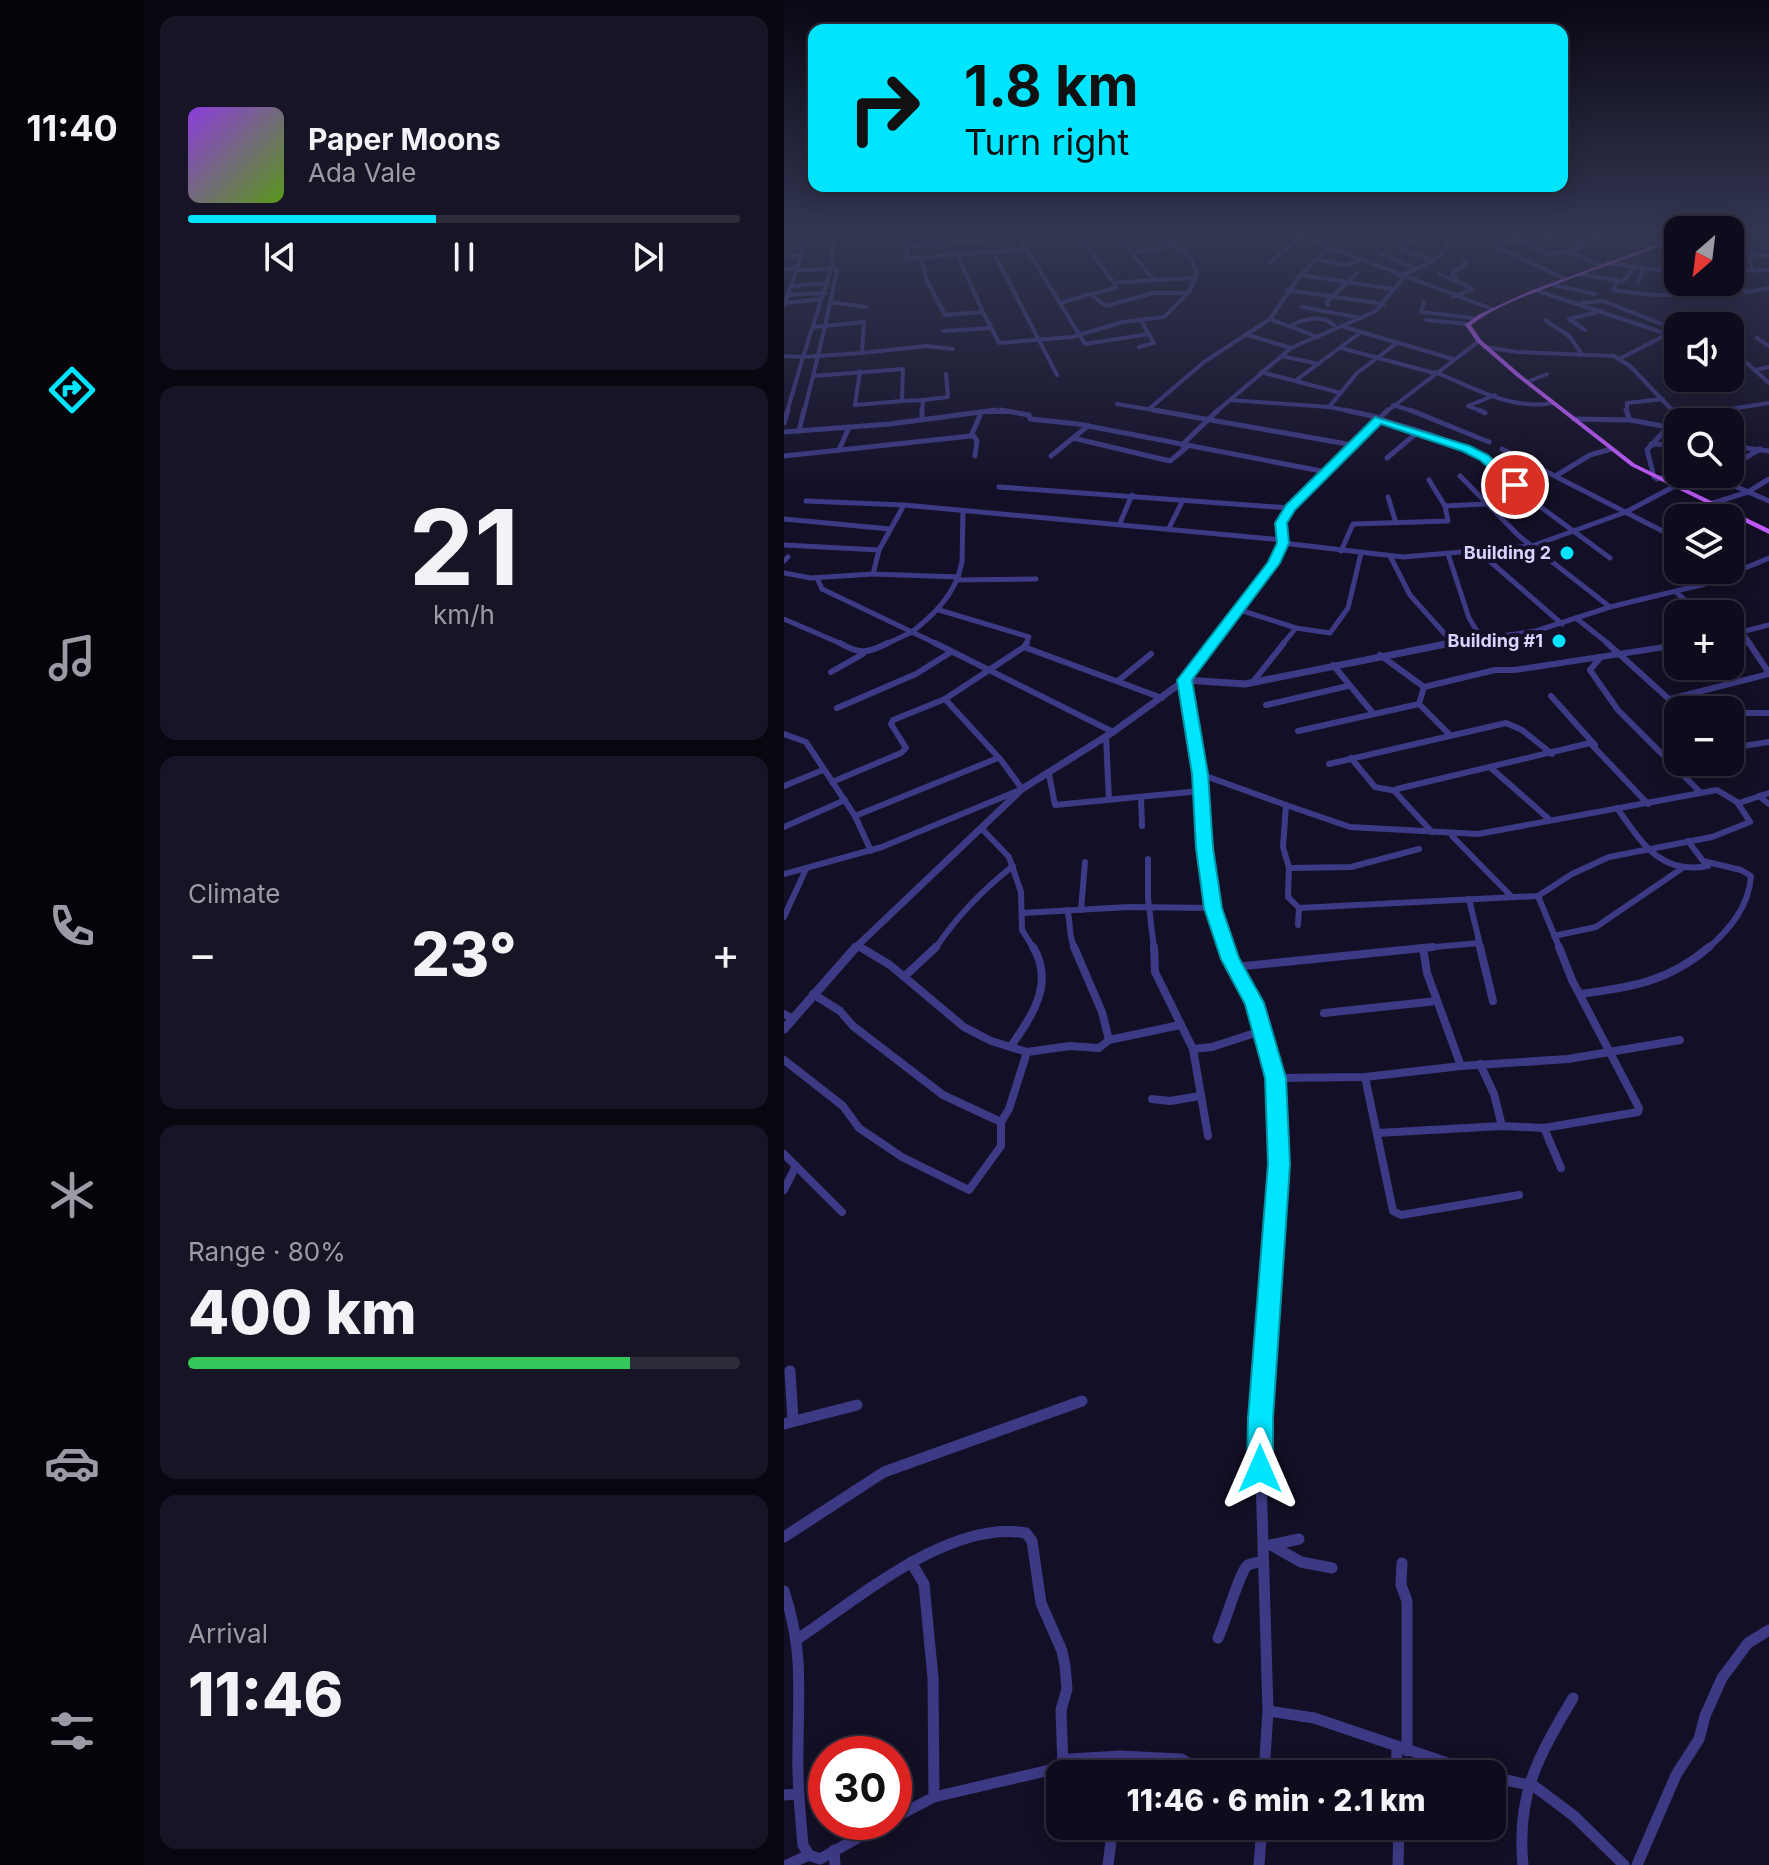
<!DOCTYPE html>
<html lang="en">
<head>
<meta charset="utf-8">
<style>
	:root { --surface:#0e0b1c; --page:#171425; --text:#f1f3f6; --muted:#9b9ba3; --line:#2e2b3b; --accent:#00e5ff }
	body { margin:0; font-family:Inter,sans-serif; background:var(--page); color:var(--text); height:100vh; display:flex; flex-direction:column; font-size:30px; white-space:nowrap }
	* { box-sizing:border-box; margin:0 }
	p { font-size:26px; color:var(--muted) }
	.icon { flex:none; width:44px; height:44px; fill:none; stroke:currentColor; stroke-width:2; stroke-linecap:round; stroke-linejoin:round }
	.map { position:relative; flex:1; overflow:hidden }
	.drawer { display:flex; flex-direction:column; gap:16px; padding:16px; background:#08060f; width:640px }
	.drawer>* { flex:none }
	.hud { position:absolute; left:24px; top:24px; width:760px; height:168px; border-radius:16px; box-shadow:0 4px 20px #0003,0 0 0 2px var(--line); background:#00e5ff; color:#111; overflow:hidden }
	.needle { width:52px; rotate:208deg }
	.buttons { position:absolute; left:880px; top:216px; display:grid; gap:16px }
	.buttons a { display:grid; place-items:center; width:80px; height:80px; border-radius:16px; background:var(--surface); box-shadow:0 4px 20px #0003,0 0 0 2px var(--line); font-size:40px }
	.speed { position:absolute; left:24px; top:1736px; display:flex; gap:16px; font-size:40px; font-weight:700; text-align:center }
	.speed>* { display:grid; place-content:center; width:104px; height:104px; border-radius:50%; background:var(--surface); box-shadow:0 4px 20px #0003,0 0 0 2px var(--line); line-height:1 }
	.speed .limit { border:12px solid #d22; background:#fff; color:#111 }
	.pin { position:absolute; display:grid; place-items:center; width:68px; height:68px; color:#fff; margin:-34px; border:4px solid #fff; border-radius:50%; box-shadow:0 2px 8px #0007 }
	.me { position:absolute; width:88px; margin:-44px; rotate:0deg; stroke-linejoin:round; filter:drop-shadow(0 0 6px #0008) }
	.turn { display:flex; align-items:center; gap:28px; height:168px; padding:0 24px; font-size:36px }
	.turn .icon { width:104px; height:104px; stroke-width:2.5 }
	.turn b { display:block; font-size:56px; line-height:68px }
	.big { font-size:60px; font-weight:800; line-height:1.1 }
	.drawer .tile { flex:1; display:flex; flex-direction:column; justify-content:center; gap:12px; min-width:0; padding:0 28px; border-radius:16px; background:var(--page) }
	.drawer .dial { align-items:center; gap:0 }
	.dial b { font-size:104px; line-height:1 }
	.song { display:flex; align-items:center; gap:24px }
	.cover { width:96px; height:96px; border-radius:12px; background:linear-gradient(135deg,hsl(270 70% 55%),hsl(90 70% 35%)) }
	.played { height:8px; border-radius:4px; background:linear-gradient(90deg,var(--accent) 45%,var(--line) 45%) }
	.keys { display:flex; justify-content:space-around; direction:ltr }
	.heat { display:flex; justify-content:space-between; align-items:center; font-size:44px; direction:ltr }
	.charge { height:12px; border-radius:6px; background:linear-gradient(90deg,#34c759 80%,var(--line) 0) }
	.trip { position:absolute; left:262px; top:1760px; width:460px; height:80px; border-radius:16px; background:var(--surface); box-shadow:0 4px 20px #0003,0 0 0 2px var(--line); font-weight:800; line-height:80px; text-align:center }
	main { display:flex; flex:1; min-height:0 }
	.tab-bar { display:flex; flex-direction:column; width:144px; justify-content:space-around; align-items:center; background:#06040b; color:var(--muted) }
	.tab-bar .icon { width:56px; height:56px }
	.tab-bar .active { color:var(--accent) }
	.tab-bar b { font-size:36px; color:var(--text) }
	.map>svg:first-child { display:block }
</style>
</head>
<body>
<main>
<nav class="tab-bar">
<b>11:40</b>
<svg class="icon active" aria-label="directions" viewBox="0 0 24 24"><path d="M12 3l9 9-9 9-9-9zM9 14v-3h6M13 9l2 2-2 2"/></svg>
<svg class="icon" aria-label="music" viewBox="0 0 24 24"><path d="M9 18V5l10-2v13"/><circle cx="6" cy="18" r="3"/><circle cx="16" cy="16" r="3"/></svg>
<svg class="icon" aria-label="phone" viewBox="0 0 24 24"><path d="M5 4h4l2 5-3 2q2 4 5 5l2-3 5 2v4C11 20 4 13 5 4z"/></svg>
<svg class="icon" aria-label="climate" viewBox="0 0 24 24"><path d="M12 3v18M4 7l16 10M4 17L20 7"/></svg>
<svg class="icon" aria-label="car" viewBox="0 0 24 24"><path d="M5 17H2v-5l4-1 3-4h7l3 4 3 1v5h-3M9 17h6M6 11h13"/><circle cx="7" cy="17" r="2"/><circle cx="17" cy="17" r="2"/></svg>
<svg class="icon" aria-label="filters" viewBox="0 0 24 24"><path d="M4 7h16M4 17h16"/><circle cx="9" cy="7" r="2"/><circle cx="15" cy="17" r="2"/></svg>
</nav>
<section class="drawer">
<div class="tile">
<div class="song"><i class="cover"></i><div><b>Paper Moons</b><p>Ada Vale</p></div></div>
<div class="played"></div>
<div class="keys"><svg class="icon" aria-label="previous" viewBox="0 0 24 24"><path d="M18 5L8 12l10 7zM5 5v14"/></svg><svg class="icon" aria-label="pause" viewBox="0 0 24 24"><path d="M8 5v14M16 5v14"/></svg><svg class="icon" aria-label="next" viewBox="0 0 24 24"><path d="M6 5l10 7-10 7zM19 5v14"/></svg></div>
</div>
<div class="tile dial"><b>21</b><p>km/h</p></div>
<div class="tile"><p>Climate</p>
<div class="heat"><a>−</a><b class="big">23°</b><a>+</a></div>
</div>
<div class="tile"><p>Range · 80%</p><b class="big">400 km</b><div class="charge"></div></div>
<div class="tile"><p>Arrival</p><b class="big">11:46</b></div>
</section>
<div class="map">
<svg width="985" height="1865" viewBox="0 0 985 1865">
	<rect width="100%" height="100%" fill="#130f26"/>
	<g fill="none" stroke-linecap="round" stroke-linejoin="round">
		<g stroke="#3d3a85" stroke-width="4">
			<polyline points="132,233 123,247 123,259 242,249"/>
			<polyline points="227,233 230,240"/>
			<polyline points="233,233 301,344 365,334"/>
			<polyline points="292,233 330,283 370,280 331,233"/>
			<polyline points="508,233 708,309"/>
			<polyline points="730,233 724,235 763,254 785,252 818,266"/>
			<polyline points="447,234 465,239"/>
			<polyline points="132,235 149,233"/>
			<polyline points="431,240 451,235"/>
			<polyline points="791,240 828,235"/>
			<polyline points="741,241 781,235 799,246 785,252"/>
			<polyline points="946,241 970,245"/>
			<polyline points="710,246 734,240"/>
			<polyline points="873,246 894,249"/>
			<polyline points="123,247 198,240 202,239 200,233"/>
			<polyline points="712,247 782,279"/>
			<polyline points="616,249 649,261"/>
			<polyline points="616,249 643,233"/>
			<polyline points="591,251 632,269"/>
			<polyline points="348,252 389,246"/>
			<polyline points="210,253 273,375"/>
			<polyline points="946,254 985,256"/>
			<polyline points="174,256 199,312"/>
			<polyline points="0,257 18,255"/>
			<polyline points="138,259 142,279 161,315 199,312 215,343 288,337 339,322 380,317 404,293 413,275 408,260 400,252 370,233"/>
			<polyline points="533,260 563,265 577,260"/>
			<polyline points="485,263 517,236"/>
			<polyline points="824,263 894,273"/>
			<polyline points="0,269 14,268"/>
			<polyline points="14,270 47,269"/>
			<polyline points="968,270 966,255 975,233"/>
			<polyline points="946,271 985,270"/>
			<polyline points="655,274 672,281"/>
			<polyline points="797,274 838,282 851,267"/>
			<polyline points="516,275 610,289"/>
			<path d="M614 276C637 267 663 260 668 233"/>
			<polyline points="370,280 412,278"/>
			<path d="M833 281 829 290C869 297 907 298 947 287"/>
			<polyline points="854,282 860,268"/>
			<polyline points="942,282 964,292 985,288"/>
			<polyline points="769,285 811,294"/>
			<polyline points="8,286 44,283"/>
			<polyline points="503,290 600,304"/>
			<polyline points="754,291 883,334"/>
			<polyline points="308,294 332,288 330,283"/>
			<polyline points="4,295 42,293"/>
			<polyline points="669,297 689,289 674,282 668,273 683,263 680,262"/>
			<polyline points="46,302 82,307"/>
			<polyline points="640,302 637,312 689,318"/>
			<polyline points="1,303 37,299"/>
			<polyline points="276,303 306,294 322,306 369,293 404,293"/>
			<polyline points="798,303 819,301 893,330"/>
			<polyline points="544,305 542,302 573,273"/>
			<polyline points="0,306 20,247 29,233"/>
			<polyline points="518,307 577,318"/>
			<polyline points="486,319 534,337"/>
			<polyline points="642,320 684,324"/>
			<polyline points="761,320 785,336 797,353"/>
			<polygon points="80,322 78,353 34,356 41,326"/>
			<path d="M507 325C521 319 537 314 550 325"/>
			<polyline points="901,326 909,322 920,326"/>
			<polyline points="29,327 41,326 53,270 47,265"/>
			<polyline points="560,327 669,359"/>
			<polyline points="801,330 785,319 818,311"/>
			<polyline points="159,331 206,328"/>
			<polyline points="464,335 507,348"/>
			<polyline points="973,338 985,346"/>
			<polyline points="355,347 370,343 356,319"/>
			<polyline points="701,347 733,352 830,356 846,366 890,412"/>
			<polyline points="557,348 650,373"/>
			<polyline points="946,348 985,383"/>
			<polyline points="78,353 142,346 169,349"/>
			<polyline points="0,356 19,357 3,412"/>
			<polyline points="34,356 19,357 47,269 49,233"/>
			<polyline points="497,356 535,364"/>
			<polyline points="837,358 884,334"/>
			<polyline points="971,370 985,367"/>
			<polyline points="76,371 71,405 118,401"/>
			<polyline points="477,372 557,393"/>
			<path d="M651 372C688 387 728 411 768 403"/>
			<polyline points="29,376 119,369 118,401 139,400 138,412"/>
			<polyline points="511,381 577,332"/>
			<polyline points="743,382 763,374"/>
			<polyline points="139,400 164,397 162,374"/>
			<polyline points="447,400 545,407 570,412"/>
			<polyline points="333,404 381,412"/>
			<polyline points="609,405 632,412"/>
			<polyline points="545,407 573,373 614,342"/>
			<polyline points="365,409 420,362 486,319 516,275 546,246"/>
			<polyline points="20,412 34,356"/>
			<polyline points="196,412 229,412"/>
			<polyline points="432,412 507,348 592,311 619,278"/>
			<polyline points="700,412 684,406 711,395"/>
			<polyline points="843,412 843,403 879,399"/>
			<polyline points="927,412 985,403"/>
		</g>
		<g stroke="#3d3a85" stroke-width="5">
			<polyline points="217,410 245,415 246,419 294,424 542,472"/>
			<polyline points="370,410 569,445"/>
			<polyline points="561,410 597,418"/>
			<polyline points="626,410 705,442"/>
			<polyline points="695,410 701,413"/>
			<polyline points="842,410 846,420"/>
			<polyline points="889,410 892,418"/>
			<polyline points="595,419 648,435 700,457 754,505 826,558"/>
			<polyline points="790,419 846,420 884,427"/>
			<polyline points="138,420 138,410"/>
			<polyline points="0,423 4,410"/>
			<polyline points="304,426 289,438 386,461 403,447"/>
			<polyline points="15,431 20,410"/>
			<polyline points="0,432 106,424 212,410"/>
			<polyline points="189,435 193,441 191,456"/>
			<polyline points="867,444 894,445"/>
			<polyline points="398,445 434,410"/>
			<polyline points="946,446 985,451"/>
			<polyline points="718,449 894,539"/>
			<polyline points="55,450 65,427"/>
			<polyline points="0,456 187,436 197,413"/>
			<polyline points="267,456 289,438"/>
			<polyline points="603,458 635,431"/>
			<polyline points="946,467 976,449"/>
			<polyline points="923,474 985,501"/>
			<polyline points="773,475 806,455 827,449"/>
			<polyline points="676,476 735,536 826,607"/>
			<polyline points="870,477 863,450 892,418 939,410"/>
			<polyline points="873,479 894,473"/>
			<polyline points="215,487 506,508"/>
			<polyline points="604,497 612,523"/>
			<polyline points="22,501 120,505"/>
			<polyline points="926,504 964,492 985,479"/>
			<polyline points="661,506 701,504"/>
			<polyline points="0,519 106,529"/>
			<polyline points="336,523 348,495"/>
			<polyline points="385,528 399,500"/>
			<polyline points="499,543 619,557 748,546 842,512 889,487"/>
			<polyline points="0,545 95,550"/>
			<polyline points="693,550 778,624"/>
			<polyline points="557,551 569,524 664,521 661,506 645,480"/>
			<polyline points="664,554 685,618 697,638"/>
			<polyline points="606,556 626,595 668,642"/>
			<polyline points="0,561 4,557"/>
			<polyline points="0,573 27,578 89,574"/>
			<polyline points="174,577 178,562 179,511"/>
			<path d="M33 578 38 589 128 632C148 616 164 601 174 577L89 574 95 550 120 505 499 540"/>
			<polyline points="173,580 252,579"/>
			<polyline points="892,592 917,614"/>
			<polyline points="453,609 512,628 546,633 564,608 577,553"/>
			<polyline points="155,610 245,637 241,645"/>
			<polyline points="792,618 826,645"/>
			<polyline points="0,619 60,645"/>
			<polyline points="946,627 958,632 967,645"/>
			<polyline points="946,635 985,625"/>
			<polyline points="100,645 128,632 155,645"/>
			<polyline points="498,645 512,628"/>
		</g>
		<g stroke="#3d3a85" stroke-width="6">
			<path d="M56 643C76 655 84 653 104 643"/>
			<polyline points="151,643 329,732"/>
			<polyline points="823,643 897,710"/>
			<polyline points="965,643 985,673"/>
			<polyline points="240,647 243,643"/>
			<polyline points="596,655 640,687 635,704 665,734"/>
			<polyline points="816,658 806,670 834,710 916,792"/>
			<polyline points="549,665 588,712"/>
			<polyline points="47,672 79,654"/>
			<polyline points="335,680 367,654"/>
			<polyline points="401,680 416,774 420,848 429,908 443,949"/>
			<polyline points="468,683 500,643"/>
			<polyline points="640,687 711,670 731,670 894,645"/>
			<polyline points="767,696 811,745"/>
			<polyline points="886,699 985,674"/>
			<polyline points="482,705 564,686"/>
			<polyline points="53,708 132,674 167,652"/>
			<polyline points="946,713 985,713"/>
			<polyline points="514,731 635,704"/>
			<polyline points="0,734 22,742 71,816 87,851"/>
			<polyline points="322,737 325,800"/>
			<polyline points="946,748 985,742"/>
			<polyline points="567,758 591,787 612,791"/>
			<polyline points="545,764 722,723 738,730 768,754"/>
			<polyline points="707,768 766,820"/>
			<polyline points="265,774 271,805 416,791"/>
			<polyline points="416,774 502,805"/>
			<polyline points="48,782 117,753 122,748 107,724 109,720 161,699"/>
			<polyline points="0,786 39,770"/>
			<polygon points="933,790 953,802 966,822 928,837 825,857 788,874 754,896 515,908 504,897 505,868 499,847 502,805 566,827 694,834"/>
			<polyline points="975,796 985,804"/>
			<polyline points="357,797 358,826"/>
			<polyline points="955,803 985,793"/>
			<path d="M833 808C858 843 876 875 924 866"/>
			<polyline points="71,816 214,758"/>
			<polyline points="0,827 61,800"/>
			<polyline points="198,829 225,857 237,892 238,930 250,949"/>
			<polyline points="648,832 612,793 613,789 806,743 864,804"/>
			<polyline points="668,836 728,897"/>
			<path d="M904 841 919 861 957 870 967 876C965 907 945 930 923 949"/>
			<polyline points="364,859 364,898 370,949"/>
			<polyline points="505,868 567,867 635,849"/>
			<polyline points="0,874 98,847 238,789 217,760 161,699 240,647 378,698"/>
			<polyline points="754,896 776,949"/>
			<polyline points="685,899 697,949"/>
			<path d="M283 910C288 926 283 932 291 949"/>
			<polyline points="297,910 301,862"/>
			<polyline points="238,913 345,907 429,908"/>
			<polyline points="0,917 22,869"/>
			<polyline points="514,925 515,908"/>
			<polyline points="770,936 812,927 897,869"/>
			<polyline points="73,946 79,949"/>
			<path d="M151 949C173 916 197 891 229 866"/>
			<polyline points="629,949 695,943"/>
		</g>
		<g stroke="#3d3a85" stroke-width="8">
			<polyline points="76,947 106,965 180,1027 207,1041 243,1052 286,1046 315,1048 325,1040 396,1025"/>
			<polyline points="290,947 318,1012 325,1040"/>
			<polyline points="370,947 371,972 409,1049 424,1136"/>
			<polyline points="442,947 471,1003 491,1078 495,1164 483,1347"/>
			<polyline points="696,947 709,1001"/>
			<polyline points="639,948 643,973 677,1066"/>
			<polyline points="450,967 649,947"/>
			<polyline points="121,976 152,947"/>
			<polyline points="29,994 56,1011 69,1026 159,1095 217,1122"/>
			<path d="M796 994C848 987 884 982 925 947"/>
			<polyline points="540,1013 653,1001"/>
			<polyline points="0,1014 8,1018"/>
			<path d="M227 1046C248 1016 271 983 249 947"/>
			<polyline points="409,1049 428,1047 480,1030"/>
			<polyline points="0,1060 59,1106 75,1128 118,1157 185,1190 217,1146 217,1122 225,1109 243,1052"/>
			<polyline points="696,1064 710,1094 718,1126"/>
			<polyline points="581,1077 609,1211 617,1215 735,1195"/>
			<polyline points="491,1078 581,1077 677,1066 784,1059 896,1040"/>
			<polyline points="368,1099 386,1101 416,1096"/>
			<polyline points="760,1128 777,1168"/>
			<polyline points="593,1133 718,1126 760,1128 854,1112 855,1108 788,980 775,947"/>
			<polyline points="0,1154 58,1212"/>
			<polyline points="0,1190 12,1166"/>
		</g>
		<g stroke="#3d3a85" stroke-width="11">
			<polyline points="6,1371 9,1420"/>
			<polyline points="0,1424 73,1405"/>
			<polyline points="0,1537 100,1472 298,1401"/>
			<polyline points="487,1545 517,1562 548,1568"/>
			<polyline points="487,1545 515,1539"/>
			<polyline points="127,1562 140,1584 149,1678 150,1797"/>
			<polyline points="618,1563 617,1585 623,1601 623,1751"/>
			<path d="M0 1591C20 1651 14 1690 14 1751 13 1783 16 1814 19 1845L25 1855 36 1859 102 1822"/>
			<path d="M15 1638C75 1598 166 1519 242 1533L248 1541 257 1603 278 1651 281 1666 283 1689 277 1710 279 1767"/>
			<path d="M434 1638C441 1624 456 1570 464 1565 466 1564 474 1562 477 1562"/>
			<polyline points="484,1711 530,1718 696,1774"/>
			<polyline points="334,1774 336,1756"/>
			<polyline points="480,1774 484,1711 476,1442 483,1345"/>
			<polyline points="612,1774 613,1748"/>
			<polyline points="708,1777 750,1786 790,1816 840,1865"/>
			<polyline points="0,1795 15,1794"/>
			<polyline points="110,1818 150,1797 279,1767 286,1759 336,1756 397,1759 404,1763 407,1774"/>
			<polyline points="50,1850 51,1865"/>
			<polyline points="3,1865 25,1855"/>
			<polyline points="324,1865 329,1826"/>
			<polyline points="475,1865 478,1826"/>
			<polyline points="614,1865 615,1826"/>
			<path d="M739 1865C732 1795 754 1757 789 1698"/>
			<polyline points="853,1865 892,1775 915,1739 921,1716 938,1678 964,1643 985,1630"/>
		</g>
		<g stroke="#3d3a85" stroke-width="4">
			<polyline points="849,233 880,243"/>
			<polyline points="602,412 695,341"/>
		</g>
		<g stroke="#3d3a85" stroke-width="5">
			<polyline points="427,645 495,555 500,521 506,508 604,410"/>
			<polyline points="653,645 752,631 826,607 925,583 985,558"/>
		</g>
		<g stroke="#3d3a85" stroke-width="7">
			<polyline points="401,680 461,684 667,643"/>
			<polyline points="70,949 238,789 329,732 401,680 429,643"/>
		</g>
		<polyline stroke="#3d3a85" stroke-width="9" points="0,1029 72,947"/>
		<path fill="#c25bff" fill-rule="evenodd" d="M894 237V240C851 256 808 270 765 287 738 297 710 307 687 325L697 340 736 374 851 464 985 529V534L847 466 732 376 693 342 681 325 694 315 746 291Z"/>
	</g>
	<linearGradient id="sky" x2="0" y2="1"><stop stop-color="#0a0815"/><stop offset="0.47" stop-color="#333752"/><stop offset="1" stop-color="#333752" stop-opacity="0"/></linearGradient>
	<rect width="985" height="494" fill="url(#sky)"/>
	<polygon fill="#00e5ff" stroke="#0095a6" stroke-width="2" points="591,417 686,446 704,455 737,485 726,487 696,460 678,451 597,424 511,510 503,523 505,543 496,563 408,680 424,774 429,848 438,908 455,958 480,1003 502,1078 506,1164 489,1418 489,1469 486,1478 476,1482 467,1478 463,1469 464,1418 484,1164 481,1078 461,1004 437,959 420,908 412,848 408,774 393,680 484,562 493,543 491,523 502,505"/>
	<g fill="#00e5ff" stroke="#130f26" stroke-width="3">
		<circle cx="783" cy="553" r="8"/>
		<circle cx="775" cy="641" r="8"/>
	</g>
	<g text-anchor="middle" stroke-width="8" stroke-linejoin="round" paint-order="stroke">
		<g font-size="18" font-weight="bold" fill="#d9d4ff" stroke="#130f26" text-anchor="end">
			<text x="767" y="559">Building 2</text>
			<text x="759" y="647">Building #1</text>
		</g>
	</g>
</svg>
<div class="buttons">
<a><svg class="needle" viewBox="-14 -14 28 28"><path d="M0-13l5 13h-10z" fill="#e53935"/><path d="M0 13l5-13h-10z" fill="#9b9ba3"/></svg></a>
<a><svg class="icon" aria-label="sound" viewBox="0 0 24 24"><path d="M4 9h4l5-4v14l-5-4H4zM17 9q2 3 0 6"/></svg></a>
<a><svg class="icon" aria-label="search" viewBox="0 0 24 24"><circle cx="10" cy="10" r="6"/><path d="M15 15l6 6"/></svg></a>
<a><svg class="icon" aria-label="layers" viewBox="0 0 24 24"><path d="M12 4l9 5-9 5-9-5zM3 14l9 5 9-5"/></svg></a>
<a>+</a>
<a>−</a>
</div>
<div class="speed"><div class="limit">30</div></div>
<div class="pin" style="left:731px;top:485px;background:#d93025"><svg class="icon" aria-label="arrive" viewBox="0 0 24 24"><path d="M6 21V4h12l-3 4 3 4H6"/></svg></div>
<svg class="me" style="left:476px;top:1469px" viewBox="-20 -20 40 40"><path d="M0-17L14 15 0 8-14 15z" fill="#00e5ff" stroke="#fff" stroke-width="4"/></svg>
<div class="trip">11:46 · 6 min · 2.1 km</div>
<div class="hud">
<div class="turn"><svg class="icon" aria-label="right" viewBox="0 0 24 24"><path d="M7 20v-9h11M14 6l5 5-5 5"/></svg><div><b>1.8 km</b>Turn right</div></div>
</div>
</div>
</main>
</body>
</html>
